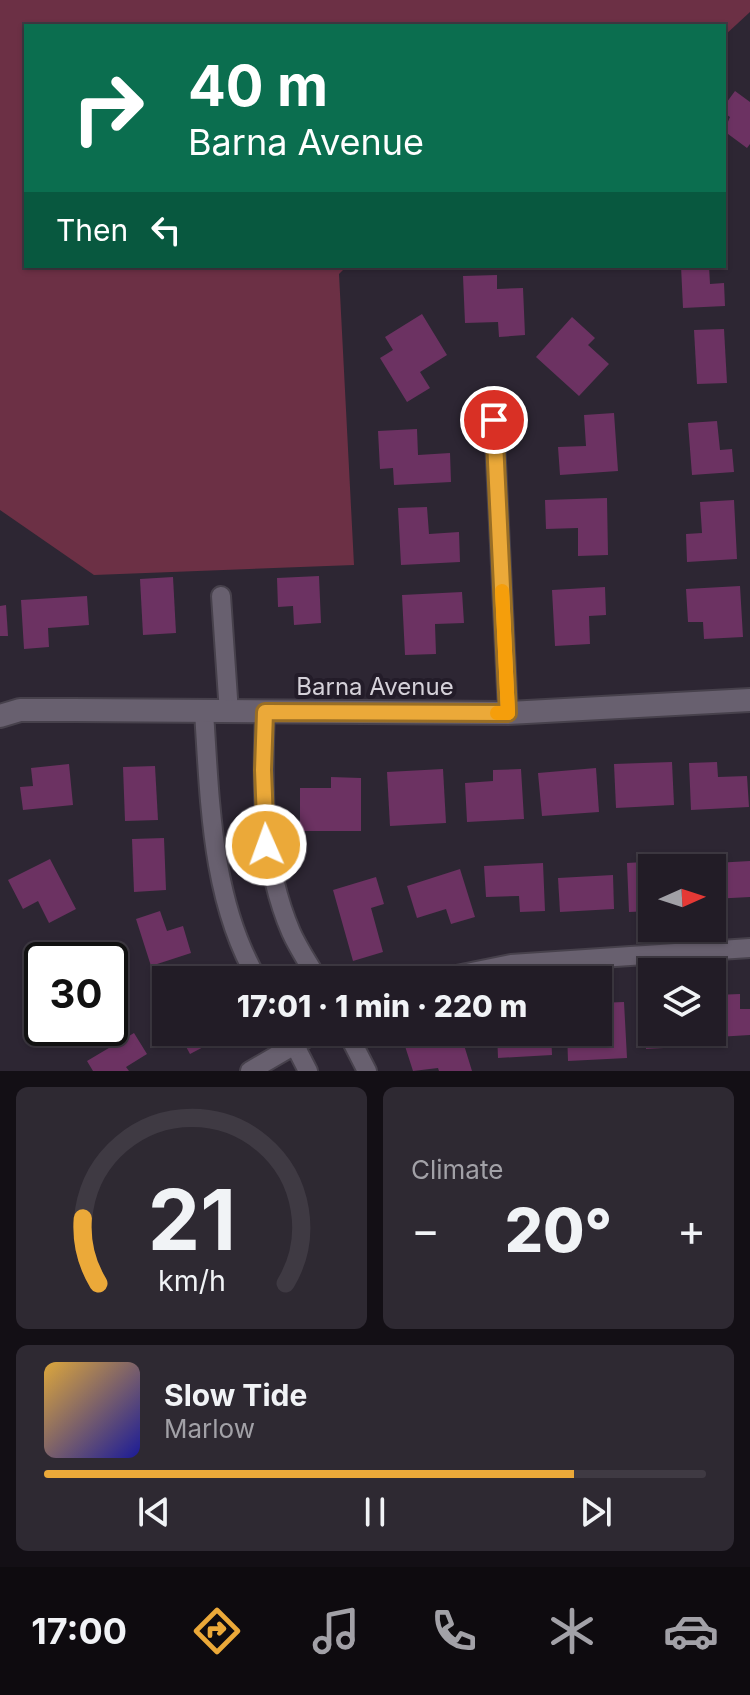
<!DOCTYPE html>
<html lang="en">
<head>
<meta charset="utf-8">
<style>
	:root { --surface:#221c26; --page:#2e2932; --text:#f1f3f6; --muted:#a2a1a7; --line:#3f3a43; --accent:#eba939 }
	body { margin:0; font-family:Inter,sans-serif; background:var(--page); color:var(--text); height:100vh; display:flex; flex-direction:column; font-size:30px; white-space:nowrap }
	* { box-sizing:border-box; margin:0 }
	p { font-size:26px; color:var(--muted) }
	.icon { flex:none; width:44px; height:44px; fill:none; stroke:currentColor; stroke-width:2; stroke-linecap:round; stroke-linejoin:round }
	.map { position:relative; height:1071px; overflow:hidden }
	.details { display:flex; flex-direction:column; gap:16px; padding:16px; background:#130f15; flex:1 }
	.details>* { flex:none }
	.guide { position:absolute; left:24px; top:24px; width:702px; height:244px; border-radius:0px; box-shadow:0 2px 6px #0004,0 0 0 2px var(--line); background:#0b6e4f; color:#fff; overflow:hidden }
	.needle { width:52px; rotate:87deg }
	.buttons { position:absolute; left:638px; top:854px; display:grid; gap:16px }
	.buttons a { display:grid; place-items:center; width:88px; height:88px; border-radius:0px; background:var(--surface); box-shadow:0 2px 6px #0004,0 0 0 2px var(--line); font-size:40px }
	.speed { position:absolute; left:24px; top:942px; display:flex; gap:16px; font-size:40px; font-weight:700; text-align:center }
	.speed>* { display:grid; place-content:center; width:104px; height:104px; border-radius:50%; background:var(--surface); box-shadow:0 2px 6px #0004,0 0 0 2px var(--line); line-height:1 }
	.speed .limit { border:4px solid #111; border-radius:12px; background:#fff; color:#111 }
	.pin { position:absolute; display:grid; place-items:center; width:68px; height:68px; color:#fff; margin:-34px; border:4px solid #fff; border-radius:50%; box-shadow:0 2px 8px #0007 }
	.me { position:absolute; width:88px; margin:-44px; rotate:358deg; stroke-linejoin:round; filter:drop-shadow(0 0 6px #0008) }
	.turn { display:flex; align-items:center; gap:28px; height:168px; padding:0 32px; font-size:36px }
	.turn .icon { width:104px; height:104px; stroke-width:2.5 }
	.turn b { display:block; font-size:56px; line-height:68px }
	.then { display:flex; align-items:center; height:76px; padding:0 32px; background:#0003; gap:16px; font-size:30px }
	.big { font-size:60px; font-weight:800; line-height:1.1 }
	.details .card { flex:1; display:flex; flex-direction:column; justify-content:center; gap:12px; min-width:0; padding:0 28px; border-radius:12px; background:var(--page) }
	.details .dial { align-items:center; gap:0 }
	.dial svg { height:208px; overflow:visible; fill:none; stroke:var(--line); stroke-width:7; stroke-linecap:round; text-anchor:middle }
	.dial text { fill:var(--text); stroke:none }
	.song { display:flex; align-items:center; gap:24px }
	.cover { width:96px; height:96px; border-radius:12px; background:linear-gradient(135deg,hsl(40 70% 55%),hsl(240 70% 35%)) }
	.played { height:8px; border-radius:4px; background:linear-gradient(90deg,var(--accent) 80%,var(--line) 80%) }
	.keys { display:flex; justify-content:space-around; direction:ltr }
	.heat { display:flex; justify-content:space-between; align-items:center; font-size:44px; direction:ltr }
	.details .tiles { flex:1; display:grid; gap:16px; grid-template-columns:1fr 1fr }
	.card:last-child { grid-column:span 2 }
	.trip { position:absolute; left:152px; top:966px; width:460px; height:80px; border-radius:0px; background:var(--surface); box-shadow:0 2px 6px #0004,0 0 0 2px var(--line); font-weight:800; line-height:80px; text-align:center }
	.tabs { display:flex; height:128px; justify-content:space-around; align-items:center; background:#0e0b0f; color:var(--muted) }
	.tabs .icon { width:56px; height:56px }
	.tabs .selected { color:var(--accent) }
	.tabs b { font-size:36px; color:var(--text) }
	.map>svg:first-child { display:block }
</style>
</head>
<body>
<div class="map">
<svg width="750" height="1071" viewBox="0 0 750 1071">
	<rect width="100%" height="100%" fill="#2d2633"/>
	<polygon fill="#6c3045" points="0,0 750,0 750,12 724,36 724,26 26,26 26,266 347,266 339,274 354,565 94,575 0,510"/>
	<g fill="#6c3262">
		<polygon points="735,91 750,102 750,144 747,148 724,131 730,117 724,113 724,106"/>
		<polygon points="681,266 709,266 710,284 724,283 725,306 683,308"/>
		<polygon points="497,275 497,289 523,288 525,335 499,337 498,322 465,323 463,276"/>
		<polygon points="422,314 447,355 420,372 430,388 407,402 380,358 393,350 385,337"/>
		<polygon points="572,317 595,338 588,345 609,364 579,396 536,357"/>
		<polygon points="724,329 727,383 697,384 694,330"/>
		<polygon points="614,413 618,471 560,475 558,447 586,446 584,415"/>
		<polygon points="717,421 720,450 732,449 734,472 692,475 688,423"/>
		<polygon points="417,429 418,455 450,453 451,482 394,485 393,468 380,469 378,431"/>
		<polygon points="607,498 608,555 578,556 578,528 546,529 545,500"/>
		<polygon points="734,500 737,559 687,562 686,534 702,533 700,502"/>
		<polygon points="427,507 429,534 459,532 460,562 401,565 398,508"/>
		<polygon points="319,576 321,623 294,625 293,606 278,607 277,578"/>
		<polygon points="173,577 176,633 143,635 140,579"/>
		<polygon points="740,586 743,637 704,639 703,622 688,622 686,589"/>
		<polygon points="605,587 606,615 589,616 590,644 555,646 552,590"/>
		<polygon points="462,592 464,623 435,624 436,654 405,655 402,595"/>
		<polygon points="87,596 89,625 48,628 49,647 24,649 21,600"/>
		<polygon points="6,605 8,636 0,636 0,606"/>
		<polygon points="672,762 674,805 616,808 614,764"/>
		<polygon points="717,762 718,777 747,776 749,807 691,810 689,763"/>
		<polygon points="69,764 73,805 23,810 20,787 33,786 31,768"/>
		<polygon points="155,766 158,820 125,821 123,767"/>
		<polygon points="596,768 599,812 542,816 538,773"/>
		<polygon points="443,769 446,823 390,826 387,772"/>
		<polygon points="521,769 524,819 467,822 465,783 493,781 493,770"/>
		<polygon points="331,777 361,778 361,831 300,831 300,788 331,788"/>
		<polygon points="164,838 166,890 134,892 132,839"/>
		<polygon points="50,859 76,909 49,923 38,901 23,909 8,880"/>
		<polygon points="677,860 677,868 652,868 652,911 629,912 627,863"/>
		<polygon points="750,861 750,897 712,899 712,868 697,868 697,864"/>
		<polygon points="543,863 545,911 520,912 519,896 486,897 484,866"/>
		<polygon points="460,869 475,917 451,924 446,909 417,918 407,886"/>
		<polygon points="613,875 614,909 560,912 558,878"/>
		<polygon points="376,877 384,904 371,908 383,952 353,961 333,890"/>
		<polygon points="160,911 167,931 183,926 191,953 151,966 136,919"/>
		<polygon points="73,949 76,960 44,960 43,955"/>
		<polygon points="42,990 42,1020 30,1023 24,993"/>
		<polygon points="740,994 740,1009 750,1009 750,1035 717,1037 715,995"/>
		<polygon points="624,1002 627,1058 568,1061 567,1032 598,1032 599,1003"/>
		<polygon points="644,1002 652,1002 652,1032 700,1032 700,1046 646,1049"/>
		<polygon points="178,1032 232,1032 190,1054"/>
		<polygon points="439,1032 460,1032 472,1071 439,1071 438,1068 413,1071 404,1043"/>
		<polygon points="497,1032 551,1032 552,1055 498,1058"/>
		<polygon points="134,1033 147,1054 126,1067 129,1071 93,1071 87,1061"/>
	</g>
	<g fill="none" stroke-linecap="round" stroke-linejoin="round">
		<defs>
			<g id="minor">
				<polyline points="494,420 508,713"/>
				<polyline points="221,596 229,713"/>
				<path d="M204 712C210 801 211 901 258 980"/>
				<path d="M265 712C262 787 261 862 291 932 298 948 309 964 318 980"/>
				<polyline points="432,980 511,964 750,948"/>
				<polyline points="288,1032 308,1071"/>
				<polyline points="347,1032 367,1071"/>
				<polyline points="250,1071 317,1032"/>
			</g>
			<polyline id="tertiary" points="0,716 20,710 73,710 508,713 750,700"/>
		</defs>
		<use href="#minor" stroke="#47414c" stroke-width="22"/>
		<use href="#tertiary" stroke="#47414c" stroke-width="26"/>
		<use href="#minor" stroke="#68606f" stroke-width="18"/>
		<use href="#tertiary" stroke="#68606f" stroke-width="22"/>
	</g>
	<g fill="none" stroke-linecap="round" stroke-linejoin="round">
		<defs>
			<polyline id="route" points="266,845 263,770 265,712 508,713 494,420"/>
		</defs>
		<use href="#route" stroke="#996e25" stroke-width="20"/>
		<use href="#route" stroke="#eba939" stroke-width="14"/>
		<polyline stroke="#f59e0b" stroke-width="14" points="497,713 508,713 502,591"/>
	</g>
	<g text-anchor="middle" stroke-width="8" stroke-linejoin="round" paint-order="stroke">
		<g font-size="24" fill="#d5d1d9" stroke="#231c29">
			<text x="375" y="695">Barna Avenue</text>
		</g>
	</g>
</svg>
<div class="buttons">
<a><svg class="needle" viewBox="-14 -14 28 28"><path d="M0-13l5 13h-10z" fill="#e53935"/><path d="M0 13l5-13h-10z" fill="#a2a1a7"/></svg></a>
<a><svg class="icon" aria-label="layers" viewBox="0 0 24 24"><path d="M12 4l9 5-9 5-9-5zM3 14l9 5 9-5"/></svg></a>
</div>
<div class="speed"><div class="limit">30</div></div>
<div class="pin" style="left:494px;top:420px;background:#d93025"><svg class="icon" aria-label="arrive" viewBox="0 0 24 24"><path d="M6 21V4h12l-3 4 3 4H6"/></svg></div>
<svg class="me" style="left:266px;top:845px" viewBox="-20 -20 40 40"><circle r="17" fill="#eba939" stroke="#fff" stroke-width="3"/><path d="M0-11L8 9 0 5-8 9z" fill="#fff"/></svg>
<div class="trip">17:01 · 1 min · 220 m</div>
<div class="guide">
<div class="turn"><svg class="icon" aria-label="right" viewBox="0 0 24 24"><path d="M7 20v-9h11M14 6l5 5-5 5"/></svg><div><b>40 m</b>Barna Avenue</div></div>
<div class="then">Then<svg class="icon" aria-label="left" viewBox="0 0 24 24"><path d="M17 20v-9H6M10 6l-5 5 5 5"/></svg></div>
</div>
</div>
<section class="details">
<div class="tiles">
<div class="card dial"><svg viewBox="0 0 100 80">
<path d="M14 69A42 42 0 1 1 86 69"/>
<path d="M14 69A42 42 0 0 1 8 44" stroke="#eba939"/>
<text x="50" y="56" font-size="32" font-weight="700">21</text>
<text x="50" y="72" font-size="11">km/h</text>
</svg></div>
<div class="card"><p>Climate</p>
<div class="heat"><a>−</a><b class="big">20°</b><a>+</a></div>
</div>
<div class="card">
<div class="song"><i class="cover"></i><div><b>Slow Tide</b><p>Marlow</p></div></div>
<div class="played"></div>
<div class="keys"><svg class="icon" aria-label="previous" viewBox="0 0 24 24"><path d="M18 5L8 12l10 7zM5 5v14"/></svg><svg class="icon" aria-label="pause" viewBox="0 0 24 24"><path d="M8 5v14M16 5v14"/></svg><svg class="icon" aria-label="next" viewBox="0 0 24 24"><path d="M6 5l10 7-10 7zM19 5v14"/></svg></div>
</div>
</div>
</section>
<nav class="tabs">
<b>17:00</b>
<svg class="icon selected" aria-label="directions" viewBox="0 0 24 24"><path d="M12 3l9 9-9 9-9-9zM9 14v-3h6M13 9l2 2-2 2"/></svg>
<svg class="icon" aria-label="music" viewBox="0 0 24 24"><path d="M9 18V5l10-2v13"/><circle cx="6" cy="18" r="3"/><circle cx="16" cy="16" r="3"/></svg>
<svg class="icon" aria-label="phone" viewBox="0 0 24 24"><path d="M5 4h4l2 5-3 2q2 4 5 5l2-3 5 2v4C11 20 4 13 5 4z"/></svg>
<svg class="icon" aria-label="climate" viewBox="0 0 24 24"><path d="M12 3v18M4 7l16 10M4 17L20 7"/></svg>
<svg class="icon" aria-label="car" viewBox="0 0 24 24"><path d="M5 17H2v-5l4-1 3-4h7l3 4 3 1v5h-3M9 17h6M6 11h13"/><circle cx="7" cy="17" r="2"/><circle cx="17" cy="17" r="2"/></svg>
</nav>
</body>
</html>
